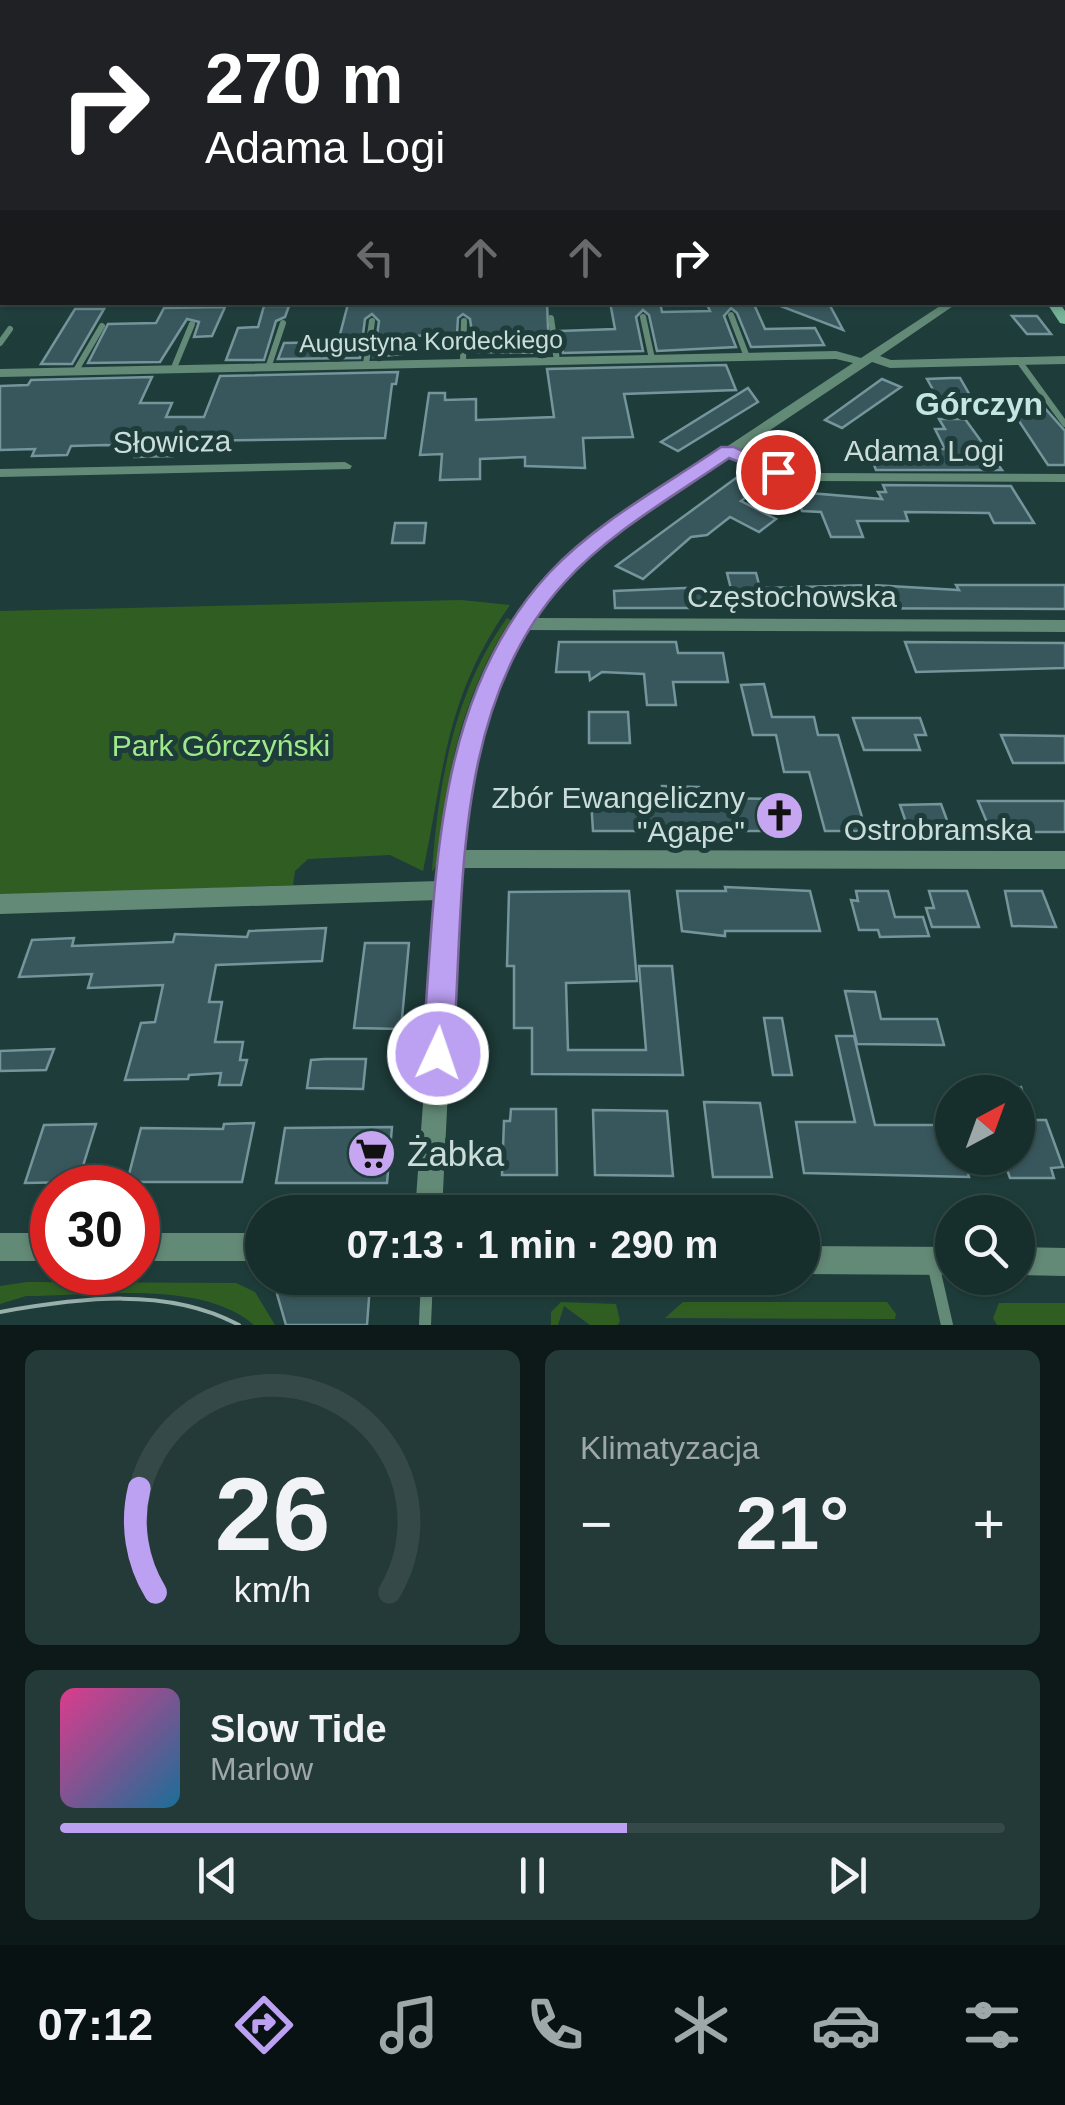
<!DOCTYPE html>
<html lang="pl">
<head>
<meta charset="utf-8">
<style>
	:root { --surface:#162e2c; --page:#233a38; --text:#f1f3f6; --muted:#9ea8a9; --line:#354a48; --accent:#bca0f2 }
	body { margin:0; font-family:Arial,sans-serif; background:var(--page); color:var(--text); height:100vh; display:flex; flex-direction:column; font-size:38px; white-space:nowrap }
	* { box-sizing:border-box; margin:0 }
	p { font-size:32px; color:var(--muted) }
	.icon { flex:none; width:55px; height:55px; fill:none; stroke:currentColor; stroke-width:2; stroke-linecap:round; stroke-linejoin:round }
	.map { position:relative; height:1325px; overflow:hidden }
	.details { display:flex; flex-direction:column; gap:25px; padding:25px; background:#0c1918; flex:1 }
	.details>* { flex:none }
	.hud { position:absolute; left:0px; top:0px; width:1065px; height:305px; box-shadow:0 2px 8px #0004,0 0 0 2px var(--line); background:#202124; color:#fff; overflow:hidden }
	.needle { width:65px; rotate:41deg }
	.controls { position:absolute; left:935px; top:1075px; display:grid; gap:20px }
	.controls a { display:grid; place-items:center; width:100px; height:100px; border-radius:50%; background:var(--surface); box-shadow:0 2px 8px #0004,0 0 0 2px var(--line); font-size:50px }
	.speed { position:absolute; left:30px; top:1165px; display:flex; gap:20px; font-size:50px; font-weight:700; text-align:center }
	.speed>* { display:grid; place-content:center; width:130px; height:130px; border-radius:50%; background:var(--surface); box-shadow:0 2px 8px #0004,0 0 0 2px var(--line); line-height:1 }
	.speed .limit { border:15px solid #d22; background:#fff; color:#111 }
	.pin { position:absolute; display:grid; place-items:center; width:85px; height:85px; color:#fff; margin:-42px; border:5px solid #fff; border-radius:50%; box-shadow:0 2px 10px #0007 }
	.me { position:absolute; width:110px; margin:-55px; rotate:3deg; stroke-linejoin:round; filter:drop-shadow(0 0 8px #0008) }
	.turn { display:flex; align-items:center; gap:35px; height:210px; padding:0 40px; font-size:45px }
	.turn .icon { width:130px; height:130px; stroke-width:2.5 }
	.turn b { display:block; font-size:70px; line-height:85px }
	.lanes { display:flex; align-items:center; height:95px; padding:0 40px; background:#0003; justify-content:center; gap:50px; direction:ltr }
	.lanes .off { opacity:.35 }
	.big { font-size:75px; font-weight:800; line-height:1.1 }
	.details .tile { flex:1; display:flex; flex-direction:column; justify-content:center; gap:15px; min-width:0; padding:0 35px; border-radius:15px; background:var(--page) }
	.details .dial { align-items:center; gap:0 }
	.dial svg { height:260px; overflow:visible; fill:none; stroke:var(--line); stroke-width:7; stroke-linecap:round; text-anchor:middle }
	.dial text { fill:var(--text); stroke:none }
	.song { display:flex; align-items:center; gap:30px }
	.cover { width:120px; height:120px; border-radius:15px; background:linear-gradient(135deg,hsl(330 70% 55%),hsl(200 70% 35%)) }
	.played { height:10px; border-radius:5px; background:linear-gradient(90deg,var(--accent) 60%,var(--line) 60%) }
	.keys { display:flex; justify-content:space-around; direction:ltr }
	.heat { display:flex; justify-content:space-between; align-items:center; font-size:55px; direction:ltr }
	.details .tiles { flex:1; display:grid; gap:25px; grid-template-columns:1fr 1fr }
	.tile:last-child { grid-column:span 2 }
	.trip { position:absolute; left:245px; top:1195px; width:575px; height:100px; border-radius:50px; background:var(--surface); box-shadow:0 2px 8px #0004,0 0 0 2px var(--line); font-weight:800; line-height:100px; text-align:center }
	.tabs { display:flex; height:160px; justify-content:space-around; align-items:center; background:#091212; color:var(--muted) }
	.tabs .icon { width:70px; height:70px }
	.tabs .on { color:var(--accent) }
	.tabs b { font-size:45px; color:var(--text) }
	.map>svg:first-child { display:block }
</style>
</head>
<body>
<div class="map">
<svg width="1065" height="1325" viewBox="0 0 1065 1325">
	<rect width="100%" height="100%" fill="#1e3d3a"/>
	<g fill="#305e22">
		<path d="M461 600 510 605C445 697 445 767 423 871L390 855 308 859 295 871 293 885 0 896V611Z"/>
		<path d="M507 618 511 620C483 661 462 716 452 765 447 791 447 854 432 872 438 785 454 691 507 618Z"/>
		<path d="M27 1282 236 1283 255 1292 275 1325H254C202 1279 94 1296 26 1296L0 1304V1286Z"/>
		<polygon points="561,1302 616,1304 620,1321 618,1325 590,1325 564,1306 558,1325 551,1325 551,1312"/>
		<polygon points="683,1302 887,1302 896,1314 895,1319 665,1318"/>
		<polygon points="999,1303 1065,1303 1065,1325 997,1325 993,1318"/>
	</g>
	<g fill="#38575c" stroke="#74959b" stroke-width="2.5">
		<polygon points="443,302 547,302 549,353 475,352 470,319 463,314 458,318 457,334 411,336 409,353 374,357 379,321 372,314 365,319 360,358 278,359 284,343 338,342 348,304"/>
		<polygon points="610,302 660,302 662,312 710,311 706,302 753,302 765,329 815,328 824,345 751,347 737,313 731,308 724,316 736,347 657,351 649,315 643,310 636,317 643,351 563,353 560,331 615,329"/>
		<polygon points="775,302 828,302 843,330 775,304"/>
		<polygon points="264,306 289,306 285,317 276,321 264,360 226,360 238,328 258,327"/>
		<polygon points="225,307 212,336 194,337 199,322 187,319 160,362 88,363 108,324 156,323 164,308"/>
		<polygon points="75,309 104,309 72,364 41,364"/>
		<polygon points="1012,316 1037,316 1051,334 1027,334"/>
		<polygon points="726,365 736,390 624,394 633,437 583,438 585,468 525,466 525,457 480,459 480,479 440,480 442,454 420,455 429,393 445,393 445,400 476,399 476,420 554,417 547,369"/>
		<polygon points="398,372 396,384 392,384 385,438 179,441 173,456 135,457 139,447 106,445 71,446 67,455 32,456 35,449 0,450 0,386 28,385 31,380 152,377 140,403 172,403 166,417 204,417 220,376"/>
		<polygon points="951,378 960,378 979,411 945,411 927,379"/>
		<polygon points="882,379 901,387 842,428 825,420"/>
		<polygon points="748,388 758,402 678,451 661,442"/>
		<polygon points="1009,406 1043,406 1065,431 1065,465 1048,465"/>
		<polygon points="939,419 965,419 1002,470 876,470 868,450 945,449 935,429 945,429"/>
		<polygon points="736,478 757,489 741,501 776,519 759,532 730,517 707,535 691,537 643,579 616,566"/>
		<polygon points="883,485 1011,486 1034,523 994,523 989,513 905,512 908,521 857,521 863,537 831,537 821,512 802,511 796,492 882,499 878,492 886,492"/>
		<polygon points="395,523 426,523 424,543 392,543"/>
		<polygon points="727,573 756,573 760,588 872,585 959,590 956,585 1065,585 1065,609 746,608 744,600 733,598 733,608 615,608 614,591 708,587 709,593 732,593"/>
		<polygon points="559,642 676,642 678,653 723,653 728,682 673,682 676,705 647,705 644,674 602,672 590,680 589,672 556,672"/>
		<polygon points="905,642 1065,643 1065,668 916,672"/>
		<polygon points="764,684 772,717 814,717 818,735 838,735 866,831 825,831 809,772 784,772 776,735 753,735 741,685"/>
		<polygon points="589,712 628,712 630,743 589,743"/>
		<polygon points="853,718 920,718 926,735 915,735 920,750 864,750"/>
		<polygon points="1001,735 1065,736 1065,763 1013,763"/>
		<polygon points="662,786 699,787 700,798 777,799 784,831 593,831 591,800 664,800"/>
		<polygon points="978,801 1065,801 1065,832 991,832"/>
		<polygon points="941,804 951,831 909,831 900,805"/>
		<polygon points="725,887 810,891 820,931 725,931 725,936 682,931 677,891 726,891"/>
		<polygon points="629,891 637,981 566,983 568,1050 646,1050 639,966 672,966 683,1075 532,1074 532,1028 514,1028 514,966 507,966 509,892"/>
		<polygon points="856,891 888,891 895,917 923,917 929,936 880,937 878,930 859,930 851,900 858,901"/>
		<polygon points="929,891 967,891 979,927 932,927 926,908 934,908"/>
		<polygon points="1005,891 1042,891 1056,927 1012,926"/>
		<polygon points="326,928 322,961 216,965 209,1002 222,1002 215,1042 243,1042 240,1060 247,1060 241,1085 219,1085 221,1073 189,1075 188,1079 125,1080 141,1023 155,1022 163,985 88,988 92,974 19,977 32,940 74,938 72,946 173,942 175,934 247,937 249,931"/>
		<polygon points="365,943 409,943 401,1029 354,1028"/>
		<polygon points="845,991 875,992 881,1019 937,1019 944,1045 857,1044"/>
		<polygon points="764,1018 782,1018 792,1075 773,1075"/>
		<polygon points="836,1036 854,1036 875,1125 952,1125 952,1158 964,1158 969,1177 804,1173 796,1122 855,1122"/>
		<polygon points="54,1049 46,1070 0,1071 0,1051"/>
		<polygon points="325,1059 366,1059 363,1089 307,1088 311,1060"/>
		<polygon points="1021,1087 1032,1120 1046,1120 1063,1167 1051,1168 1054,1178 1010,1178 1003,1158 1018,1158 1018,1088"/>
		<polygon points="704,1102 760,1103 772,1177 713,1177"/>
		<polygon points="511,1109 556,1109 557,1175 502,1175 504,1121 510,1121"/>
		<polygon points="593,1110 667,1111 673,1176 595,1175"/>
		<polygon points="254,1123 242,1182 127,1182 141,1128 223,1129 224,1124"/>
		<polygon points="96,1124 78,1182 25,1183 44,1125"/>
		<polygon points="392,1127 387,1183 276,1183 285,1128"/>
		<polygon points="284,1283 370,1285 367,1325 286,1325 277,1294"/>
	</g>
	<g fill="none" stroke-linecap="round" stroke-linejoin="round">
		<g stroke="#638a76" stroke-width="6">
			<polyline points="731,315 747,357"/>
			<polyline points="643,317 652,359"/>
			<polyline points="551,318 557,361"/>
			<polyline points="0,343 10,329"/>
			<polyline points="1019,361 1065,424"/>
			<polyline points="463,362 464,321"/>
			<polyline points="366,364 372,321"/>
			<polyline points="268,368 283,323"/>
			<polyline points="173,370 192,324"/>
			<polyline points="75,372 102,326"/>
		</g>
		<g stroke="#638a76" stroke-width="12">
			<polyline points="933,1264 947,1325"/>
			<polyline points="425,1325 427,1278"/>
		</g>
		<g fill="#638a76" fill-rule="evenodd">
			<polygon points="2,169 2,175 0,176 0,170"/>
			<polygon points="2,232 2,240 0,241 0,233"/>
			<rect x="0" y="273" width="2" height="6"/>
			<polygon points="946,302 959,302 880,356 891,360 1065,356 1065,364 890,368 872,362 739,451 781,468 813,473 1065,474 1065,482 813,481 773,475 730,457 626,526 564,580 533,618 1065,620 1065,632 525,630 488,709 471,772 464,850 1065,851 1065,869 462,868 455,947 442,1212 415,1212 438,900 0,914 0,894 440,881 451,772 470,709 513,620 552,572 616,520 853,363 836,359 0,377 0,369 836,351 861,358"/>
			<polygon points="345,462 352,466 350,469 0,477 0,469"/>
			<rect x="0" y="1233" width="52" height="28"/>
			<rect x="138" y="1233" width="124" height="28"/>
			<polygon points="802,1246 952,1247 952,1275 802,1274"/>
			<polygon points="1018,1247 1065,1248 1065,1276 1018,1275"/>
		</g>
		<g fill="#638a76" fill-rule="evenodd">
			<rect x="1062" y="218" width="3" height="6"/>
			<rect x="1062" y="244" width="3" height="6"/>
			<polygon points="1062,272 1065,273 1065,283 1062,282"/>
		</g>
		<g fill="#78b99a" fill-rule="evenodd">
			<rect x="1062" y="229" width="3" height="6"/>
			<polygon points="1046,302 1059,302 1065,311 1065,324 1060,323"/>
		</g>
		<path stroke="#99afac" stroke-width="4" d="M0 1312C78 1298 167 1286 239 1325"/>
	</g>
	<linearGradient id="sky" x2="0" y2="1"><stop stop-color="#102220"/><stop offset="0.43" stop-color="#3b5760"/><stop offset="1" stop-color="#3b5760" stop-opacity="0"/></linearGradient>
	<rect width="1065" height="327" fill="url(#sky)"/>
	<path fill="#bca0f2" stroke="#7a689d" stroke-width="2.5" d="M721 447H734L787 472 778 477 729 458C674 496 610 532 565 582 450 707 465 896 453 1054L449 1065 438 1070 426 1065 422 1054C437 890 429 701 550 572 597 522 664 486 721 447Z"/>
	<defs>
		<symbol id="church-disc" viewBox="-11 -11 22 22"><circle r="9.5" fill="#c6a6f0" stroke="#1e3d3a"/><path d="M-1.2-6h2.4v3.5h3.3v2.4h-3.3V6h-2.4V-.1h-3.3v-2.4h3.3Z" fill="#111"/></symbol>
		<symbol id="supermarket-disc" viewBox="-11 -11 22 22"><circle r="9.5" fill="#c6a6f0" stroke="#1e3d3a"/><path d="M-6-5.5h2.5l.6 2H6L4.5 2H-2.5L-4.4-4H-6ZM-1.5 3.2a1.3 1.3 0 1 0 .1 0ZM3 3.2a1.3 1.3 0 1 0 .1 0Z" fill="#111"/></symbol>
	</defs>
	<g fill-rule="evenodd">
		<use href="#church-disc" x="752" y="788" width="55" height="55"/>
		<use href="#supermarket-disc" x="344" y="1126" width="55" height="55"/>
	</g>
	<g text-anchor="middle" stroke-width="10" stroke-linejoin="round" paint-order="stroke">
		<g font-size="25" fill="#cbddda" stroke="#1e3d3a">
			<text transform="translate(431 341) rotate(-1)" y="9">Augustyna Kordeckiego</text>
		</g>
		<g font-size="30" fill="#cbddda" stroke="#1e3d3a">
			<text transform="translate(172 442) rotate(-1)" y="10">Słowicza</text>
			<text x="924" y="461">Adama Logi</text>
			<text x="792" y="607">Częstochowska</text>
			<text x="938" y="840">Ostrobramska</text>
		</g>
		<g font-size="30" fill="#9eea8a" stroke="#1e3d3a">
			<text x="221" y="756">Park Górczyński</text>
		</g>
		<g font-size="30" fill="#cbddda" stroke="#1e3d3a" text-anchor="end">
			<text x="745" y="808">Zbór Ewangeliczny<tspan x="745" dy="34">"Agape"</tspan></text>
		</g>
		<g font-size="32" font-weight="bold" fill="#c3e6e1" stroke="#1e3d3a">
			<text x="979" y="415">Górczyn</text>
		</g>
		<g font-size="35" fill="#cbddda" stroke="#1e3d3a" text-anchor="start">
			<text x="407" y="1166">Żabka</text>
		</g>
	</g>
</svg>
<div class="controls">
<a><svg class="needle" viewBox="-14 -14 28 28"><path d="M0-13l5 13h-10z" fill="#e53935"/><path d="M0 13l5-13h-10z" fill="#9ea8a9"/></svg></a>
<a><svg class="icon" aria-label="search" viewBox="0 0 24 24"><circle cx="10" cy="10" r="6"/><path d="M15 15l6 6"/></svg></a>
</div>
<div class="speed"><div class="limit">30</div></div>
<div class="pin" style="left:778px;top:472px;background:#d93025"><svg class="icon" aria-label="arrive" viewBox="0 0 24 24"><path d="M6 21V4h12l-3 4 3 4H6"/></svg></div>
<svg class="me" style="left:438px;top:1054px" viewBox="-20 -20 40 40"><circle r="17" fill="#bca0f2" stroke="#fff" stroke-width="3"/><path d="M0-11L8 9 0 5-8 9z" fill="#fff"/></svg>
<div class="trip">07:13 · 1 min · 290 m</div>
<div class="hud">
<div class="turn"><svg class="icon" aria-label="right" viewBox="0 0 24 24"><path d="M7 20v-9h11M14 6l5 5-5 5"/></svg><div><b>270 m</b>Adama Logi</div></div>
<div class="lanes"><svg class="icon off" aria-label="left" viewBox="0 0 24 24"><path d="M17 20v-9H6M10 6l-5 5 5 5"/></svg><svg class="icon off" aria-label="ahead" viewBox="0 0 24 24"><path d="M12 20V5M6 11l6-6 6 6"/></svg><svg class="icon off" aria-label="ahead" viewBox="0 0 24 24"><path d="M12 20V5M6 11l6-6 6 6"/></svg><svg class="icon" aria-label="right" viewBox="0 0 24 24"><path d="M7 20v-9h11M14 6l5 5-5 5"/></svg></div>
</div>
</div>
<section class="details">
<div class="tiles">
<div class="tile dial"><svg viewBox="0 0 100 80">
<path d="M14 69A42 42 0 1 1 86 69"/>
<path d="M14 69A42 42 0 0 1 9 37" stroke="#bca0f2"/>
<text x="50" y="56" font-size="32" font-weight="700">26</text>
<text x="50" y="72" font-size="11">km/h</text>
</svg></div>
<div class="tile"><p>Klimatyzacja</p>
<div class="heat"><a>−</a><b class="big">21°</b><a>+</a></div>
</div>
<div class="tile">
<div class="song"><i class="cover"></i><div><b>Slow Tide</b><p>Marlow</p></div></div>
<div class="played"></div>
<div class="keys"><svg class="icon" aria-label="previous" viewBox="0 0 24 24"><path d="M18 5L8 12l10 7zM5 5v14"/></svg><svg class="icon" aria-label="pause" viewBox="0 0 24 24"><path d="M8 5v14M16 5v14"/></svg><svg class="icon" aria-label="next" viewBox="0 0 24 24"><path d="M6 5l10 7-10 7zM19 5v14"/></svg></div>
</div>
</div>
</section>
<nav class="tabs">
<b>07:12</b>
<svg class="icon on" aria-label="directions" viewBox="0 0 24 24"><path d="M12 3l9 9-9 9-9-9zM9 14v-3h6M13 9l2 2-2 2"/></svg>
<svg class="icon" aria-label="music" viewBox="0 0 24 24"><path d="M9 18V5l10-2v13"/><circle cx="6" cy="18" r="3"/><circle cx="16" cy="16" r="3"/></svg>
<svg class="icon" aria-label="phone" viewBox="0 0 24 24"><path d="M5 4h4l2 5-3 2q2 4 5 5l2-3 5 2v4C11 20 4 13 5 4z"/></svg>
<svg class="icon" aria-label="climate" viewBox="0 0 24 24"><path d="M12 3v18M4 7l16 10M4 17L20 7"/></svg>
<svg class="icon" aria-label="car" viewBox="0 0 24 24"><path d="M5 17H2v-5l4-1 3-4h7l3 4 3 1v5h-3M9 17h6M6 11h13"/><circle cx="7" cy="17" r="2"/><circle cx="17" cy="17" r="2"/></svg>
<svg class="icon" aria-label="filters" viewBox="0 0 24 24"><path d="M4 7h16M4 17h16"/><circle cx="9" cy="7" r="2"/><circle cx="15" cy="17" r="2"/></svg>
</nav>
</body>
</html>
